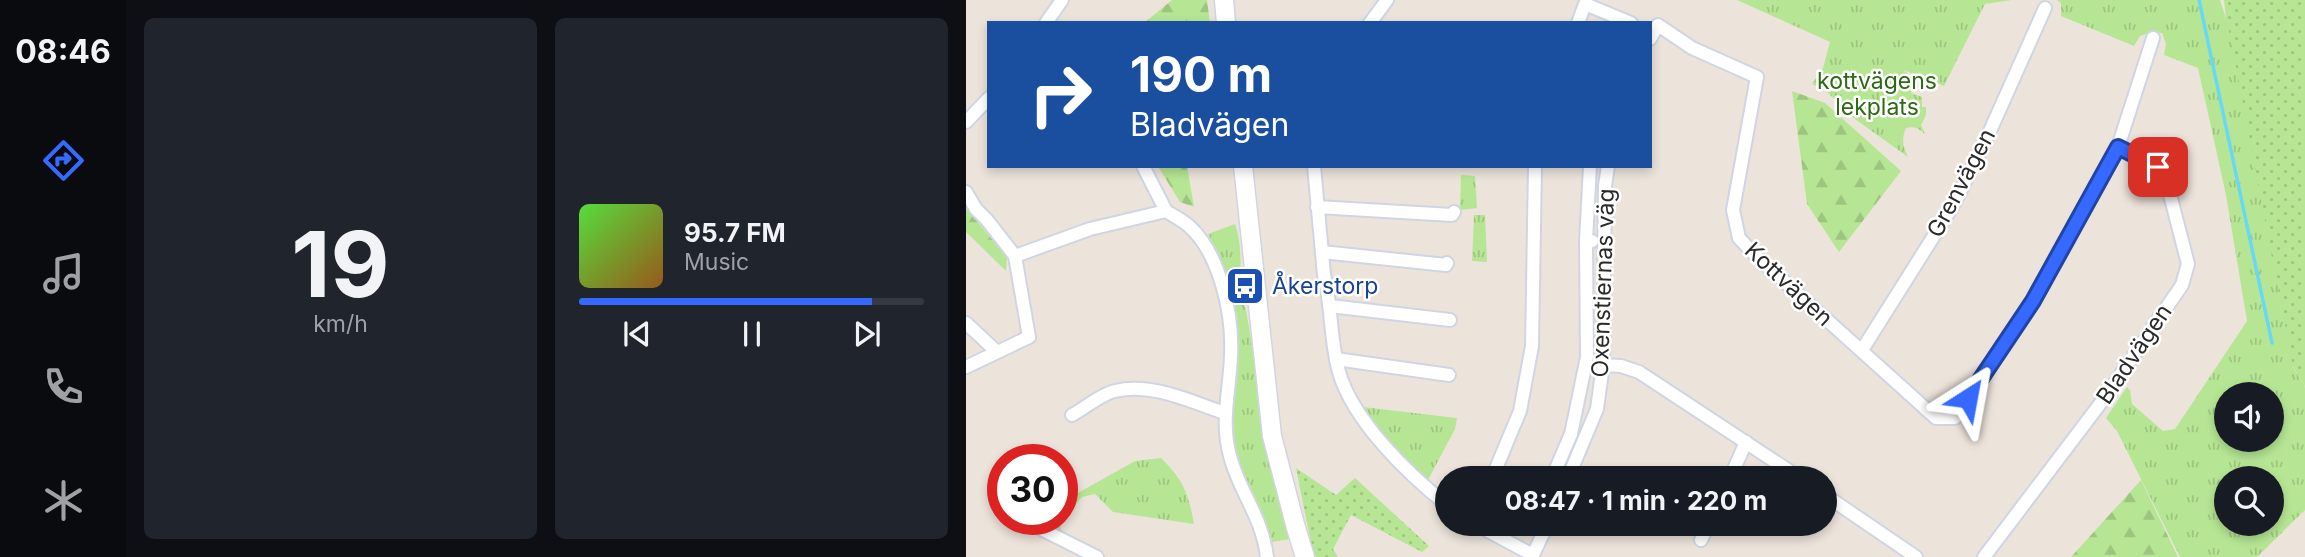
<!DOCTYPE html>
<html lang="en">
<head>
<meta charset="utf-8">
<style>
	:root { --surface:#171b24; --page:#20242c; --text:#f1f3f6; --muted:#9ea1a6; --line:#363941; --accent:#3569ff }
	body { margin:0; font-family:Inter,sans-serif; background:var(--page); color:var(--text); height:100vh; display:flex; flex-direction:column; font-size:26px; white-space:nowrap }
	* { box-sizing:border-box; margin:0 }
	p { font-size:23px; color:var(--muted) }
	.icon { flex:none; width:38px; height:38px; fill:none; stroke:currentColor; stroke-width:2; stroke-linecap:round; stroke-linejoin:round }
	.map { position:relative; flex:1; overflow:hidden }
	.side { display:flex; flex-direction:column; gap:18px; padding:18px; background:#0d0f14; width:840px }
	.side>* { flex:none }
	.top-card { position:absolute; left:21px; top:21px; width:665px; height:147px; border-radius:0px; box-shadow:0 4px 10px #0003; background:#1a4fa0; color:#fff; overflow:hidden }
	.tools { position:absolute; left:1248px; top:382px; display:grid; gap:14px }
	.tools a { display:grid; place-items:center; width:70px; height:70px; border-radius:50%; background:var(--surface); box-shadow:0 4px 10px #0003; font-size:35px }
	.speed { position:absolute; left:21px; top:444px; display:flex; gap:14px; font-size:35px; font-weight:700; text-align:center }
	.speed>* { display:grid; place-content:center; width:91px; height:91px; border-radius:50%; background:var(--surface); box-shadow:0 4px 10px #0003; line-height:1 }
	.speed .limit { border:10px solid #d22; background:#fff; color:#111 }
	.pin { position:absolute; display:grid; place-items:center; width:60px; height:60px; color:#fff; margin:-30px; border-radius:14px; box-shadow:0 4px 10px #0006 }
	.me { position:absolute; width:77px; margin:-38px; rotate:34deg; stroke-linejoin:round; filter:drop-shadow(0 0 5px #0008) }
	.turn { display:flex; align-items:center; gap:24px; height:147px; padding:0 28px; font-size:32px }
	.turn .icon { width:91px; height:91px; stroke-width:2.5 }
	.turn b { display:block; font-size:49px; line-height:60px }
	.side .tile { flex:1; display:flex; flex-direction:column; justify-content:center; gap:10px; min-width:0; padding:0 24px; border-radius:10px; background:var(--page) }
	.side .dial { align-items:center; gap:0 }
	.dial b { font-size:91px; line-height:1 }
	.song { display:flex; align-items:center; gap:21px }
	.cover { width:84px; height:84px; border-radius:10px; background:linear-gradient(135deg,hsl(110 70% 55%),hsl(30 70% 35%)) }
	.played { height:7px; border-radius:4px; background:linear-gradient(90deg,var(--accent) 85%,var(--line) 85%) }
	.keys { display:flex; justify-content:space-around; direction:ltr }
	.side .tiles { flex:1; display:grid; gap:18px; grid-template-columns:repeat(2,1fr) }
	.trip { position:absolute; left:469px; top:466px; width:402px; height:70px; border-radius:35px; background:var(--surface); box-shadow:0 4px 10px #0003; font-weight:700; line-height:70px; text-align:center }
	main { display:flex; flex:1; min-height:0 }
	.menu { display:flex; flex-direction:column; width:126px; justify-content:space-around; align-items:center; background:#090b0e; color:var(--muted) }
	.menu .icon { width:49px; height:49px }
	.menu .current { color:var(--accent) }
	.menu b { font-size:32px; color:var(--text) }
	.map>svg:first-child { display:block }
</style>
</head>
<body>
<main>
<nav class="menu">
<b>08:46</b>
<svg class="icon current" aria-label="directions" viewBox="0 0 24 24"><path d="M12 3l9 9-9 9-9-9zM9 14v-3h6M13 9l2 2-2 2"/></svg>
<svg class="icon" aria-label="music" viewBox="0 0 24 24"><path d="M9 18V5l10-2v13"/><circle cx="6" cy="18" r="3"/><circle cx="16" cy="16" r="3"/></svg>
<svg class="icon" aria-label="phone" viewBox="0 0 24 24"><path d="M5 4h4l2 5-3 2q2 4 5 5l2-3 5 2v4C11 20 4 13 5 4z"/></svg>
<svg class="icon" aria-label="climate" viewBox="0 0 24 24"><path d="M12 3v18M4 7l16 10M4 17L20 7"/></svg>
</nav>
<section class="side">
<div class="tiles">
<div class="tile dial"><b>19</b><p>km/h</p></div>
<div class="tile">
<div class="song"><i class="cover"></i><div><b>95.7 FM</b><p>Music</p></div></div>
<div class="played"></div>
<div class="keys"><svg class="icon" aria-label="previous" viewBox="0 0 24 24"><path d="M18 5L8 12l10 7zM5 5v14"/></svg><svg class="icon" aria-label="pause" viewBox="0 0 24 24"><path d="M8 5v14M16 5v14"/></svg><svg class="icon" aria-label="next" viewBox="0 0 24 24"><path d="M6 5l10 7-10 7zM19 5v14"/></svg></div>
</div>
</div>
</section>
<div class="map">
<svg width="1339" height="557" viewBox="0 0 1339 557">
	<defs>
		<pattern id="grass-dots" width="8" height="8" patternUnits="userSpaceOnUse" patternTransform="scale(1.75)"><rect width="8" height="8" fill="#b6e694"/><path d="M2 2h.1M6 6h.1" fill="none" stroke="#9dc580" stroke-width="1.8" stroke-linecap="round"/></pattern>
		<pattern id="forest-firs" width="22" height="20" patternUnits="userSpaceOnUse" patternTransform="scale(1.75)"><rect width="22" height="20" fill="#b6e694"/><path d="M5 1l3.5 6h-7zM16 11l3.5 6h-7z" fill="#9dc580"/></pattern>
		<pattern id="park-tufts" width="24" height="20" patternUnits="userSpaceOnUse" patternTransform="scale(1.75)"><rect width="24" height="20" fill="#b6e694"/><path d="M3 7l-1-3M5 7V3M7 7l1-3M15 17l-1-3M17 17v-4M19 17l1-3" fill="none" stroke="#9dc580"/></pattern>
	</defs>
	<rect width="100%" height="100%" fill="#ece4db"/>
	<g fill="url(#grass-dots)">
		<polygon points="1258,0 1339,0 1339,387 1316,347 1261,28"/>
		<polygon points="330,468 370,495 389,478 463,546 456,552 385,515 367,549 372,557 350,557 346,548"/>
	</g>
	<g fill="url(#forest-firs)">
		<polygon points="206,0 241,0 244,23 178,23"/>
		<polygon points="826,91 859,103 935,171 873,252 841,204"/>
		<polygon points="197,166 221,166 228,207 214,202 193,168"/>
		<polygon points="0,208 41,257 40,271 0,232"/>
		<polygon points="1175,480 1212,557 1105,557"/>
	</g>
	<g fill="url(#park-tufts)" fill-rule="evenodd">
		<path d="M771 0H1046L1019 4 978 86 937 70 949 79 945 93 956 97V107H960V115L955 125 959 134C952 128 949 126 940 128 935 140 937 146 942 157L889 119 859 90 846 84 857 68 864 42Z"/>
		<path d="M1091 0H1254L1262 25 1327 367 1339 387V510L1291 557H1214L1151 431 1140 418 1161 387 1164 390 1166 404 1197 431 1209 429 1281 321 1260 195 1232 68 1198 55 1200 44 1196 33 1187 32 1174 36 1168 46 1095 16V3ZM1260 394H1306V439H1260ZM1260 478H1306V523H1260Z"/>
		<polygon points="495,175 509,176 511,208 494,210"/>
		<polygon points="508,215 519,215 521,262 506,261"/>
		<path d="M269 224C278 248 272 273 277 298 287 338 289 379 296 419 303 460 315 499 324 539L306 542 270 460 267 417 271 377V345L263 292 253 254 242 234Z"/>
		<polygon points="397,407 491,418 489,429 462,480 425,447"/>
		<path d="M195 458C218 481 222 492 228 524L147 512 129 494 116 497 94 523 95 532 84 523 87 520H96V509L110 494 169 461Z"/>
	</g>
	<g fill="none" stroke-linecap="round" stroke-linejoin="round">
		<polyline stroke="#68d9f4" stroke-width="3.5" points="1233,0 1306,343"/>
		<defs>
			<g id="street">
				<polyline points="80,23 96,0"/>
				<polyline points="404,23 421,0"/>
				<polyline points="612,23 619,4 665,23"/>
				<polyline points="684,39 692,25 726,48 791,77 767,210 773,238 790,256 970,418 989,418 1067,301 1152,147 1187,38"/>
				<polyline points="0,122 23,98"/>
				<polyline points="177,166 200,211"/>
				<path d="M348 166 358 275C366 307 364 341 373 372 387 421 442 474 481 505"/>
				<polyline points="624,166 620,241 626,241"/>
				<polyline points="0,192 10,209 21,220 49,256 63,337 0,367"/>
				<polyline points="351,207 486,215 488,212"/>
				<polyline points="356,252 480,265 481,263"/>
				<path d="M49 256 124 229 200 211C208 216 216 220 223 226 254 254 267 314 265 355 264 388 255 419 263 452 271 489 296 515 301 557"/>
				<polyline points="364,306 484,320"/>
				<polyline points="0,323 31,352"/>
				<polyline points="896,350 988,204 1020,140 1079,8"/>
				<polyline points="370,359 483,375"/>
				<polyline points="637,365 655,366 673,372 834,478"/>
				<path d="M106 415C119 408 135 394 149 391 186 382 225 402 259 413"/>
				<polyline points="526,478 554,411 566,346 569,166"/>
				<polyline points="586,478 605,434 621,357 620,241"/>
				<polyline points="602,478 631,409 637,365 639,186 642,166"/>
				<polyline points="764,478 780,442"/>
				<polyline points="859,495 950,557"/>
				<polyline points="507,523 567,555"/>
				<polyline points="560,523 578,531"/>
				<polyline points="77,530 131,557"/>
				<polyline points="735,540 743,523"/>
				<polyline points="566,557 582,523"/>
				<polyline points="1018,557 1140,396 1216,285 1222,264 1201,183 1192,167 1152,147"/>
			</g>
			<g id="secondary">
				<polyline points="258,0 260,23"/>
				<polyline points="277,166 306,436 330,528 339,557"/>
			</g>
		</defs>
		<use href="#street" stroke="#d0d5e3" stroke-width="16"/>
		<use href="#secondary" stroke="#d0d5e3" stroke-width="21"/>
		<use href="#street" stroke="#fff" stroke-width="12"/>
		<use href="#secondary" stroke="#fff" stroke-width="18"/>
	</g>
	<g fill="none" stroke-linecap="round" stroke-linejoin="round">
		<defs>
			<polyline id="route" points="1002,398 1067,301 1152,147 1192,167"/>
		</defs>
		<use href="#route" stroke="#2244a6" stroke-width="18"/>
		<use href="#route" stroke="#3569ff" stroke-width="12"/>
	</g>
	<defs>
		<symbol id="bus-square" viewBox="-11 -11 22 22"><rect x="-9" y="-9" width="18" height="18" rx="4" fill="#1a4fb4" stroke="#fff"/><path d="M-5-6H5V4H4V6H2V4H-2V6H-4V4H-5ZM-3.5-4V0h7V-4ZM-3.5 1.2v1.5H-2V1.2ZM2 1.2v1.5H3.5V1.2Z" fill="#fff"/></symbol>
	</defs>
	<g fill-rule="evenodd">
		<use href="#bus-square" x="257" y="264" width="44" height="44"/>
	</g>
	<g text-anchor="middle" stroke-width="5" stroke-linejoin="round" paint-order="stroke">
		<g font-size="23" fill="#2e6a16" stroke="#fff">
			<text x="911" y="89">kottvägens<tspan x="911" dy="26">lekplats</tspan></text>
		</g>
		<g font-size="23" fill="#2a2a2a" stroke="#fff">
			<text transform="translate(995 183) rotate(-62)" y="8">Grenvägen</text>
			<text transform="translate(637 283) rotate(-88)" y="8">Oxenstiernas väg</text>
			<text transform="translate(823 284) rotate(43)" y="8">Kottvägen</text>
			<text transform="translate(1168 354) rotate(-56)" y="8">Bladvägen</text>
		</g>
		<g font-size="23" fill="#164399" stroke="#fff" text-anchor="start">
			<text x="306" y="294">Åkerstorp</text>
		</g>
	</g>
</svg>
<div class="tools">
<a><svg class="icon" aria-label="sound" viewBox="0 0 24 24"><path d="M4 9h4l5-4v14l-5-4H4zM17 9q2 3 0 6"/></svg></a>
<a><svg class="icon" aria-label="search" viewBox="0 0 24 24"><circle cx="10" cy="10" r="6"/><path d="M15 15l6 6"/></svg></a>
</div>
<div class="speed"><div class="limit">30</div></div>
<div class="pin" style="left:1192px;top:167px;background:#d93025"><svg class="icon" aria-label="arrive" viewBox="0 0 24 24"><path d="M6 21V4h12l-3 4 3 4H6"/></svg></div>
<svg class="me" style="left:1002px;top:398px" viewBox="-20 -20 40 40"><path d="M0-17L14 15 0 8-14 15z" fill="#3569ff" stroke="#fff" stroke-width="4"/></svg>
<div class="trip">08:47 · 1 min · 220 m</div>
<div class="top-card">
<div class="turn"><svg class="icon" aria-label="right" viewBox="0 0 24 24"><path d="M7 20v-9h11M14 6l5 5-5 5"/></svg><div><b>190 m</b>Bladvägen</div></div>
</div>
</div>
</main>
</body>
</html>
